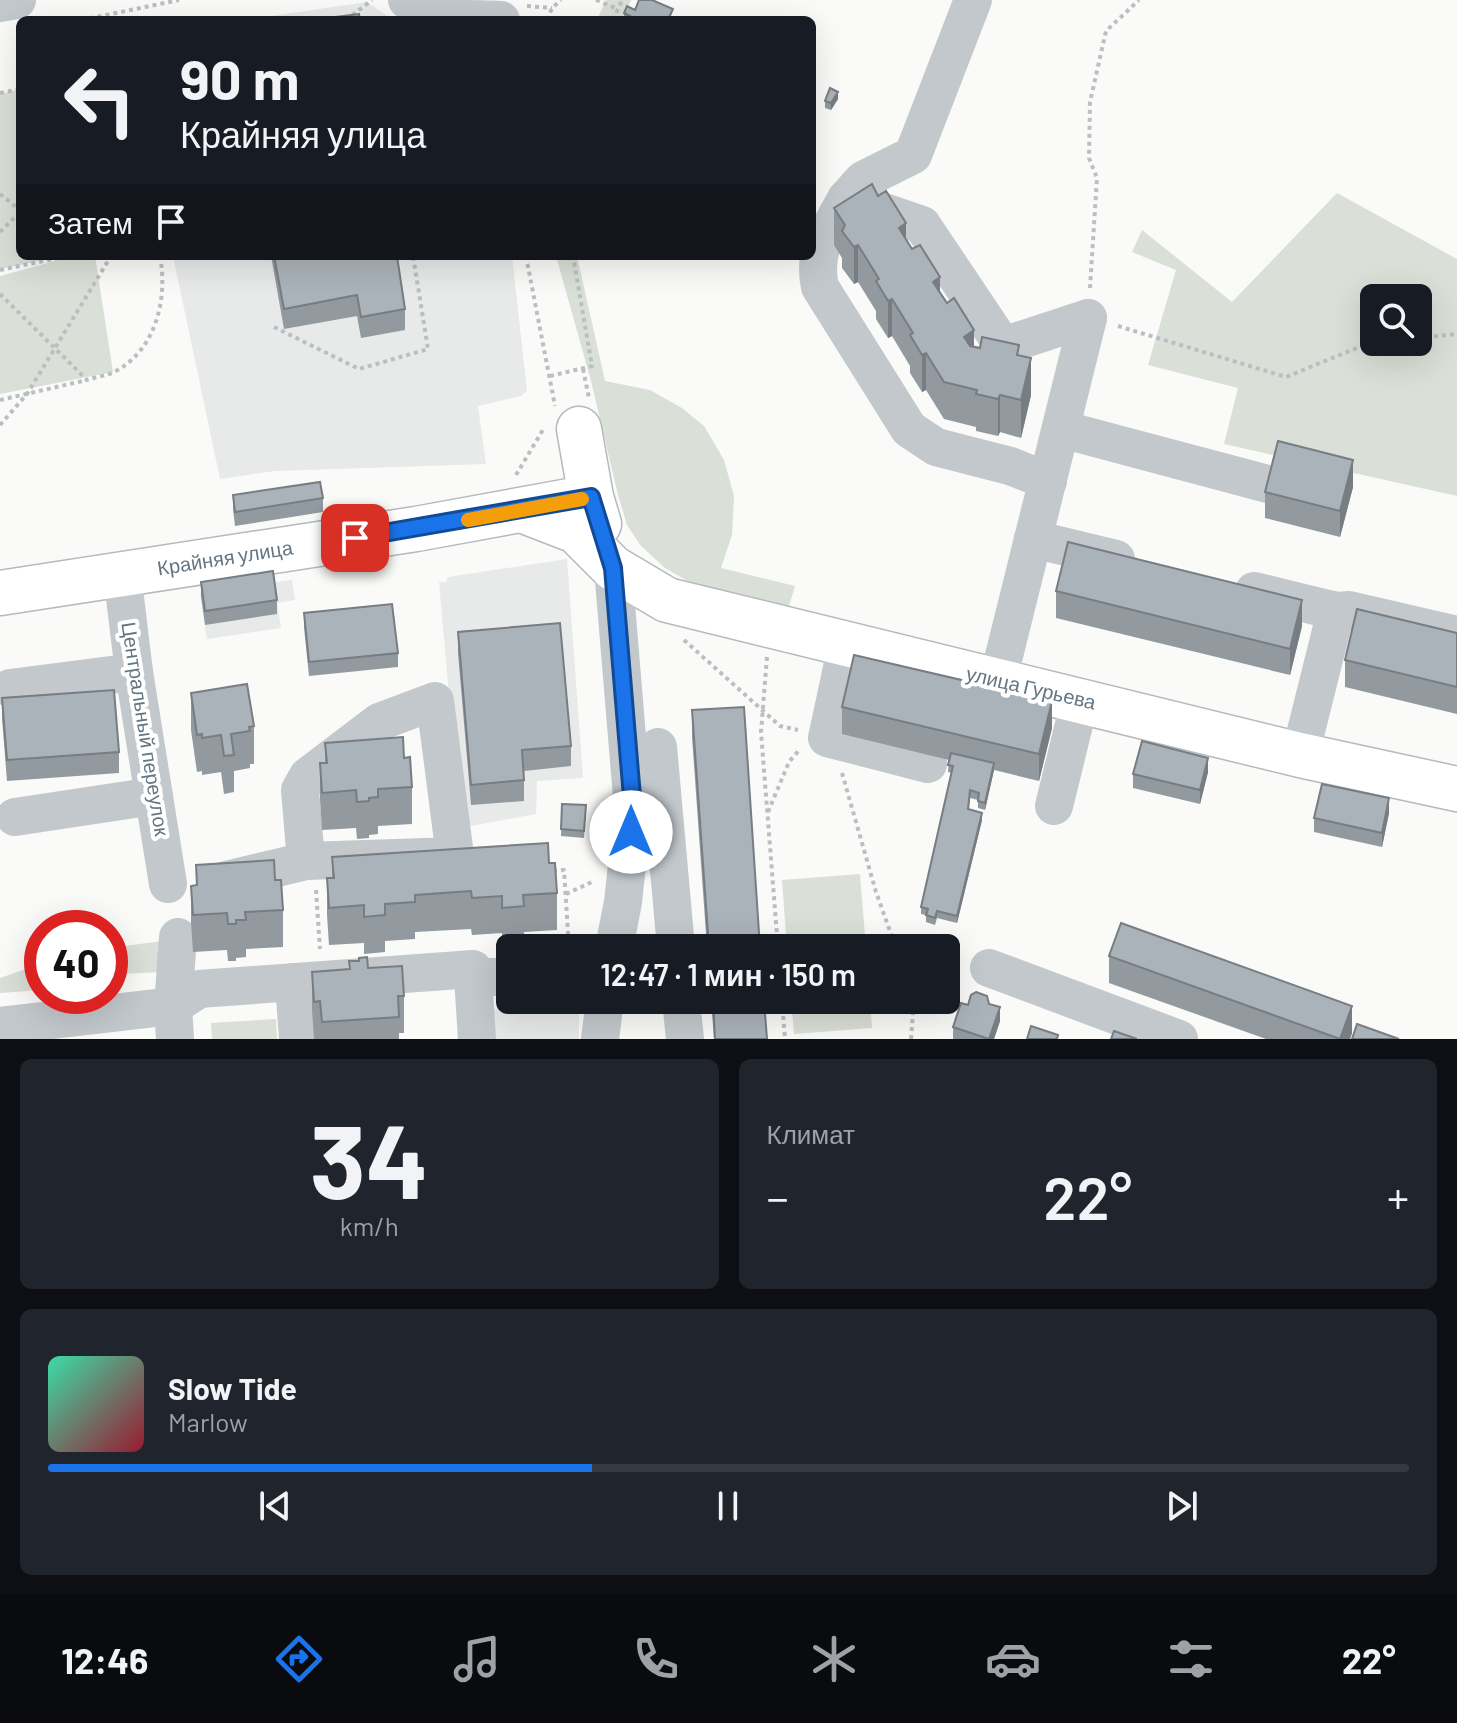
<!DOCTYPE html>
<html lang="ru">
<head>
<meta charset="utf-8">
<style>
	:root { --surface:#171b24; --page:#20242c; --text:#f1f3f6; --muted:#9ea1a6; --line:#363941; --accent:#1a73e8 }
	body { margin:0; font-family:Barlow,sans-serif; background:var(--page); color:var(--text); height:100vh; display:flex; flex-direction:column; font-size:30px; white-space:nowrap }
	* { box-sizing:border-box; margin:0 }
	p { font-size:26px; color:var(--muted) }
	.icon { flex:none; width:44px; height:44px; fill:none; stroke:currentColor; stroke-width:2; stroke-linecap:round; stroke-linejoin:round }
	.map { position:relative; height:1039px; overflow:hidden }
	.drawer { display:flex; flex-direction:column; gap:20px; padding:20px; background:#0d0f14; flex:1 }
	.drawer>* { flex:none }
	.hud { position:absolute; left:16px; top:16px; width:800px; height:244px; border-radius:12px; box-shadow:0 8px 32px #0002; background:#171b24; color:var(--text); overflow:hidden }
	.fabs { position:absolute; left:1360px; top:284px; display:grid; gap:16px }
	.fabs a { display:grid; place-items:center; width:72px; height:72px; border-radius:12px; background:var(--surface); box-shadow:0 8px 32px #0002; font-size:40px }
	.speed { position:absolute; left:24px; top:910px; display:flex; gap:16px; font-size:40px; font-weight:700; text-align:center }
	.speed>* { display:grid; place-content:center; width:104px; height:104px; border-radius:50%; background:var(--surface); box-shadow:0 8px 32px #0002; line-height:1 }
	.speed .limit { border:12px solid #d22; background:#fff; color:#111 }
	.pin { position:absolute; display:grid; place-items:center; width:68px; height:68px; color:#fff; margin:-34px; border-radius:16px; box-shadow:0 4px 12px #0006 }
	.me { position:absolute; width:88px; margin:-44px; rotate:0deg; stroke-linejoin:round; filter:drop-shadow(0 0 6px #0008) }
	.turn { display:flex; align-items:center; gap:28px; height:168px; padding:0 32px; font-size:36px }
	.turn .icon { width:104px; height:104px; stroke-width:2.5 }
	.turn b { display:block; font-size:56px; line-height:68px }
	.then { display:flex; align-items:center; height:76px; padding:0 32px; background:#0003; gap:16px; font-size:30px }
	.big { font-size:60px; font-weight:600; line-height:1.1 }
	.drawer .widget { flex:1; display:flex; flex-direction:column; justify-content:center; gap:12px; min-width:0; padding:0 28px; border-radius:12px; background:var(--page) }
	.drawer .dial { align-items:center; gap:0 }
	.dial b { font-size:104px; line-height:1 }
	.song { display:flex; align-items:center; gap:24px }
	.cover { width:96px; height:96px; border-radius:12px; background:linear-gradient(135deg,hsl(160 70% 55%),hsl(350 70% 35%)) }
	.played { height:8px; border-radius:4px; background:linear-gradient(90deg,var(--accent) 40%,var(--line) 40%) }
	.keys { display:flex; justify-content:space-around; direction:ltr }
	.heat { display:flex; justify-content:space-between; align-items:center; font-size:44px; direction:ltr }
	.drawer .tiles { flex:1; display:grid; gap:20px; grid-template-columns:1fr 1fr }
	.widget:last-child { grid-column:span 2 }
	.trip { position:absolute; left:496px; top:934px; width:464px; height:80px; border-radius:12px; background:var(--surface); box-shadow:0 8px 32px #0002; font-weight:600; line-height:80px; text-align:center }
	.dock { display:flex; height:128px; justify-content:space-around; align-items:center; background:#090b0e; color:var(--muted) }
	.dock .icon { width:56px; height:56px }
	.dock .active { color:var(--accent) }
	.dock b { font-size:36px; color:var(--text) }
	.map>svg:first-child { display:block }
</style>
</head>
<body>
<div class="map">
<svg width="1457" height="1039" viewBox="0 0 1457 1039">
	<rect width="100%" height="100%" fill="#fafaf8"/>
	<g fill="#e8e9e9">
		<polygon points="367,2 393,20 244,20"/>
		<polygon points="173,256 512,256 527,391 521,396 478,406 486,464 275,471 220,479"/>
		<polygon points="567,559 583,778 537,781 536,814 461,828 439,582 446,582 448,577"/>
		<polygon points="292,580 295,600 277,603 281,628 207,639 200,593"/>
		<polygon points="579,1004 579,1039 494,1039 492,1009"/>
	</g>
	<g fill="#dadfd7" fill-rule="evenodd">
		<polygon points="606,0 631,0 622,20 597,20"/>
		<polygon points="20,89 20,256 64,256 0,269 0,94"/>
		<path d="M1337 193 1457 259V496L1224 444 1238 388 1148 365 1176 270 1132 252 1142 230 1232 302ZM1374 298H1418V342H1374Z"/>
		<polygon points="73,256 95,256 113,372 0,394 0,276"/>
		<polygon points="556,256 577,256 605,381 650,390 682,408 704,426 724,460 734,496 732,535 721,568 795,586 789,606 689,582 665,568 641,546 627,525 618,495 591,381"/>
		<polygon points="860,874 866,948 787,948 782,880"/>
		<polygon points="162,941 161,972 120,974 117,961 110,961 110,948"/>
		<polygon points="42,953 42,990 0,993 0,978 23,970"/>
		<polygon points="791,1000 870,1000 872,1028 794,1034"/>
		<polygon points="276,1019 277,1039 212,1039 211,1023"/>
	</g>
	<g fill="none" stroke-linecap="round" stroke-linejoin="round">
		<defs>
			<g id="major">
				<polyline points="579,429 591,497 599,524"/>
				<polyline points="524,511 576,531 613,568 667,600 1300,755 1457,789"/>
				<polyline points="0,593 416,529 591,497"/>
			</g>
		</defs>
		<use href="#major" stroke="#b5babe" stroke-width="47"/>
		<g stroke="#bbbfc2" stroke-width="4" stroke-dasharray="4 4" stroke-linecap="butt">
			<polyline points="596,0 618,9"/>
			<polyline points="527,6 552,8"/>
			<polyline points="82,20 179,0"/>
			<polyline points="346,20 372,0"/>
			<polyline points="547,20 552,8 561,0"/>
			<polyline points="613,20 622,0"/>
			<polyline points="0,93 20,89"/>
			<polyline points="0,194 20,210"/>
			<polyline points="0,232 20,212"/>
			<polyline points="526,256 555,406"/>
			<polyline points="0,270 68,256"/>
			<polyline points="1090,288 1097,178 1089,158 1090,102 1106,31 1139,0"/>
			<path d="M0 294 87 380C95 377 104 376 112 373 156 352 168 299 160 256"/>
			<polyline points="1118,326 1286,377 1369,343 1381,342"/>
			<polyline points="274,327 359,369 428,349 413,256"/>
			<polyline points="1418,338 1457,334"/>
			<polyline points="583,369 589,398"/>
			<polyline points="550,376 592,366 573,256"/>
			<polyline points="0,400 87,380"/>
			<polyline points="0,425 27,394 111,256"/>
			<polyline points="516,475 544,428"/>
			<polyline points="684,640 780,726 798,730"/>
			<polyline points="767,657 761,732 778,948"/>
			<polyline points="842,773 876,892 896,948"/>
			<polyline points="768,812 789,762 800,749"/>
			<polyline points="553,871 564,870 569,948"/>
			<polyline points="316,890 320,949"/>
			<polyline points="566,894 594,881"/>
			<polyline points="782,1000 785,1039"/>
			<polyline points="911,1039 914,1000"/>
		</g>
		<g stroke="#c3c8cc" stroke-width="38">
			<path d="M407 0C434 23 467 18 501 20"/>
			<polyline points="0,3 17,0"/>
			<polyline points="846,199 863,180 913,155 973,0"/>
			<polyline points="1061,429 1271,485"/>
			<path d="M1048 481 1010 466 936 447 909 429 820 287C812 250 829 231 846 199L922 225 1003 346 1088 318"/>
			<polyline points="1033,539 1116,559"/>
			<polyline points="613,568 633,809 623,902 614,948"/>
			<polyline points="122,573 134,672 168,884"/>
			<polyline points="1254,591 1336,611 1349,610 1457,635"/>
			<polyline points="844,659 827,738 928,764"/>
			<polyline points="998,680 1088,318"/>
			<polyline points="10,688 134,672"/>
			<polyline points="658,747 676,948"/>
			<polyline points="1300,755 1336,611"/>
			<polyline points="1054,806 1080,700"/>
			<polyline points="15,817 154,796"/>
			<polyline points="226,880 306,861 455,856 435,701 379,722 308,776 300,790 306,861"/>
			<polyline points="989,968 1179,1039"/>
			<polyline points="473,977 477,1039"/>
			<polyline points="294,982 298,1039"/>
			<polyline points="681,1000 685,1039"/>
			<polyline points="0,1026 173,1006 199,989 473,969 473,977 510,977"/>
			<polyline points="175,1039 173,1006 178,937"/>
			<polyline points="600,1039 605,1000"/>
		</g>
		<use href="#major" stroke="#fff" stroke-width="44"/>
	</g>
	<g fill="#929a9f">
		<polygon points="635,10 673,20 620,20 624,19 624,13"/>
		<polygon points="838,99 831,110 825,108 825,101"/>
		<polygon points="834,208 906,239 974,346 1019,355 1031,395 1021,438 1000,432 998,436 976,431 976,427 944,419 926,390 922,392 910,373 910,366 892,336 888,338 876,319 876,311 858,282 854,284 842,268 842,258 834,245"/>
		<polygon points="271,256 397,256 405,309 405,330 361,338 357,316 284,329"/>
		<polygon points="1353,487 1340,537 1265,518 1265,492"/>
		<polygon points="233,495 323,498 323,512 235,526 233,509"/>
		<polygon points="201,582 277,600 277,614 205,625 201,596"/>
		<polygon points="1056,591 1302,626 1290,675 1056,618"/>
		<polygon points="304,613 398,653 398,667 309,676 304,627"/>
		<polygon points="458,632 571,746 571,766 524,771 524,801 471,805 458,653"/>
		<polygon points="1457,633 1457,714 1345,687 1345,660"/>
		<polygon points="191,693 254,726 254,764 250,764 250,768 234,771 234,792 224,794 221,772 202,775 202,771 197,772 191,730"/>
		<polygon points="2,698 119,752 119,773 7,781 2,719"/>
		<polygon points="842,707 1052,728 1039,781 994,770 985,810 978,808 978,800 970,798 969,809 982,820 957,923 937,918 935,925 926,922 926,915 921,914 921,907 952,773 948,772 949,760 842,734"/>
		<polygon points="692,710 760,948 707,948 692,737"/>
		<polygon points="325,743 404,758 412,787 412,824 378,826 378,834 369,835 369,838 357,839 356,828 322,830 320,800 320,763 325,763"/>
		<polygon points="1208,772 1200,804 1133,788 1133,774"/>
		<polygon points="562,804 586,805 584,838 561,836"/>
		<polygon points="1389,813 1382,847 1314,832 1314,818"/>
		<polygon points="332,857 549,863 557,893 557,930 524,932 524,943 502,945 502,933 472,935 471,929 415,932 415,939 385,941 385,952 364,954 364,943 329,945 327,915 327,878 332,878"/>
		<polygon points="196,865 275,880 283,910 283,947 246,949 246,957 236,958 236,961 228,961 227,950 193,952 191,923 191,886 196,885"/>
		<polygon points="1109,956 1352,1033 1350,1039 1266,1039 1109,983"/>
		<polygon points="368,968 404,996 404,1033 399,1033 399,1039 314,1039 312,1009 312,972"/>
		<polygon points="711,1000 764,1000 767,1039 714,1039"/>
		<polygon points="989,1004 1000,1021 994,1039 953,1039 953,1027 968,1005"/>
	</g>
	<g fill="#777d82">
		<polygon points="838,92 838,99 831,110 831,103"/>
		<polygon points="906,223 906,260 899,228"/>
		<polygon points="858,245 858,282 854,284 854,247"/>
		<polygon points="940,277 940,314 933,282"/>
		<polygon points="892,299 892,336 888,338 888,301"/>
		<polygon points="974,330 974,368 964,337"/>
		<polygon points="926,353 926,390 922,392 922,355"/>
		<polygon points="1031,358 1031,395 1021,438 1021,400"/>
		<polygon points="1000,395 1000,432 998,436 998,399"/>
		<polygon points="1353,460 1353,487 1340,537 1340,511"/>
		<polygon points="1302,600 1302,626 1290,675 1290,649"/>
		<polygon points="1052,701 1052,728 1039,781 1039,754"/>
		<polygon points="1208,758 1208,772 1200,804 1200,790"/>
		<polygon points="994,763 994,770 985,810 985,803"/>
		<polygon points="1389,798 1389,813 1382,847 1382,833"/>
		<polygon points="982,813 982,820 957,923 957,916"/>
		<polygon points="1352,1006 1352,1033 1350,1039 1340,1039"/>
		<polygon points="1000,1007 1000,1021 994,1039 989,1039"/>
	</g>
	<g fill="#aab3b9" stroke="#777d82" stroke-width="2">
		<polygon points="639,0 652,0 673,9 668,20 631,20 632,17 624,13 627,6 635,10"/>
		<polygon points="359,14 360,20 327,20 326,18"/>
		<polygon points="830,88 838,92 831,103 825,101"/>
		<polygon points="872,184 878,196 886,191 906,223 899,228 912,249 920,245 940,277 933,282 947,303 954,298 974,330 964,337 970,346 980,348 982,337 1019,345 1017,355 1031,358 1021,400 1000,395 998,399 976,394 977,390 944,382 926,353 922,355 910,335 913,333 892,299 888,301 876,281 879,279 858,245 854,247 842,231 845,225 834,208"/>
		<polygon points="274,256 397,256 405,309 361,317 357,295 284,309"/>
		<polygon points="1278,441 1353,460 1340,511 1265,492"/>
		<polygon points="320,482 323,498 235,512 233,495"/>
		<polygon points="1068,542 1302,600 1290,649 1056,591"/>
		<polygon points="273,571 277,600 205,611 201,582"/>
		<polygon points="392,604 398,653 309,662 304,613"/>
		<polygon points="1357,609 1457,633 1457,687 1345,660"/>
		<polygon points="560,623 571,746 522,750 524,780 471,785 458,632"/>
		<polygon points="854,655 1052,701 1039,754 842,707"/>
		<polygon points="247,684 254,726 249,727 250,731 231,734 234,755 224,756 221,735 202,738 202,734 197,735 191,693"/>
		<polygon points="114,690 119,752 7,760 2,698"/>
		<polygon points="744,707 760,948 709,948 692,710"/>
		<polygon points="403,737 404,758 410,757 412,787 378,789 378,797 369,798 369,801 357,802 356,790 322,793 320,763 327,763 325,743"/>
		<polygon points="1142,741 1208,758 1200,790 1133,774"/>
		<polygon points="951,753 994,763 985,803 978,801 979,793 970,790 968,809 982,813 957,916 937,911 935,918 926,915 928,909 921,907 953,766 948,765"/>
		<polygon points="1322,784 1389,798 1382,833 1314,818"/>
		<polygon points="562,804 586,805 584,831 561,829"/>
		<polygon points="548,843 549,863 555,863 557,893 523,895 524,906 502,908 502,896 472,898 471,891 415,895 415,902 385,904 385,915 364,917 364,905 329,908 327,878 334,878 332,857"/>
		<polygon points="274,860 275,880 281,880 283,910 245,912 246,920 236,920 236,924 228,924 227,913 193,915 191,886 197,885 196,865"/>
		<polygon points="1121,923 1352,1006 1340,1039 1109,956"/>
		<polygon points="367,957 368,968 402,966 404,996 398,996 399,1017 322,1022 320,1001 314,1002 312,972 350,969 349,961 359,961 359,958"/>
		<polygon points="976,992 987,996 989,1004 1000,1007 989,1039 953,1027 961,1003 968,1005 971,995"/>
		<polygon points="713,1000 764,1000 767,1039 715,1039"/>
		<polygon points="1357,1024 1399,1039 1352,1039"/>
		<polygon points="1031,1026 1058,1035 1057,1039 1027,1039"/>
		<polygon points="1114,1031 1137,1039 1111,1039"/>
	</g>
	<g fill="none" stroke-linecap="round" stroke-linejoin="round">
		<defs>
			<polyline id="route" points="355,538 591,497 613,568 633,809 631,832"/>
		</defs>
		<use href="#route" stroke="#114b97" stroke-width="20"/>
		<use href="#route" stroke="#1a73e8" stroke-width="14"/>
		<polyline stroke="#f59e0b" stroke-width="14" points="468,520 582,499"/>
	</g>
	<g text-anchor="middle" stroke-width="8" stroke-linejoin="round" paint-order="stroke">
		<g font-size="20" fill="#657683" stroke="#fff">
			<text transform="translate(225 558) rotate(-9)" y="7">Крайняя улица</text>
			<text transform="translate(1031 688) rotate(13)" y="7">улица Гурьева</text>
			<text transform="translate(145 729) rotate(81)" y="7">Центральный переулок</text>
		</g>
	</g>
</svg>
<div class="fabs">
<a><svg class="icon" aria-label="search" viewBox="0 0 24 24"><circle cx="10" cy="10" r="6"/><path d="M15 15l6 6"/></svg></a>
</div>
<div class="speed"><div class="limit">40</div></div>
<div class="pin" style="left:355px;top:538px;background:#d93025"><svg class="icon" aria-label="arrive" viewBox="0 0 24 24"><path d="M6 21V4h12l-3 4 3 4H6"/></svg></div>
<svg class="me" style="left:631px;top:832px" viewBox="-20 -20 40 40"><circle r="19" fill="#fff"/><path d="M0-13L10 11 0 6-10 11z" fill="#1a73e8"/></svg>
<div class="trip">12:47 · 1 мин · 150 m</div>
<div class="hud">
<div class="turn"><svg class="icon" aria-label="left" viewBox="0 0 24 24"><path d="M17 20v-9H6M10 6l-5 5 5 5"/></svg><div><b>90 m</b>Крайняя улица</div></div>
<div class="then">Затем<svg class="icon" aria-label="arrive" viewBox="0 0 24 24"><path d="M6 21V4h12l-3 4 3 4H6"/></svg></div>
</div>
</div>
<section class="drawer">
<div class="tiles">
<div class="widget dial"><b>34</b><p>km/h</p></div>
<div class="widget"><p>Климат</p>
<div class="heat"><a>−</a><b class="big">22°</b><a>+</a></div>
</div>
<div class="widget">
<div class="song"><i class="cover"></i><div><b>Slow Tide</b><p>Marlow</p></div></div>
<div class="played"></div>
<div class="keys"><svg class="icon" aria-label="previous" viewBox="0 0 24 24"><path d="M18 5L8 12l10 7zM5 5v14"/></svg><svg class="icon" aria-label="pause" viewBox="0 0 24 24"><path d="M8 5v14M16 5v14"/></svg><svg class="icon" aria-label="next" viewBox="0 0 24 24"><path d="M6 5l10 7-10 7zM19 5v14"/></svg></div>
</div>
</div>
</section>
<nav class="dock">
<b>12:46</b>
<svg class="icon active" aria-label="directions" viewBox="0 0 24 24"><path d="M12 3l9 9-9 9-9-9zM9 14v-3h6M13 9l2 2-2 2"/></svg>
<svg class="icon" aria-label="music" viewBox="0 0 24 24"><path d="M9 18V5l10-2v13"/><circle cx="6" cy="18" r="3"/><circle cx="16" cy="16" r="3"/></svg>
<svg class="icon" aria-label="phone" viewBox="0 0 24 24"><path d="M5 4h4l2 5-3 2q2 4 5 5l2-3 5 2v4C11 20 4 13 5 4z"/></svg>
<svg class="icon" aria-label="climate" viewBox="0 0 24 24"><path d="M12 3v18M4 7l16 10M4 17L20 7"/></svg>
<svg class="icon" aria-label="car" viewBox="0 0 24 24"><path d="M5 17H2v-5l4-1 3-4h7l3 4 3 1v5h-3M9 17h6M6 11h13"/><circle cx="7" cy="17" r="2"/><circle cx="17" cy="17" r="2"/></svg>
<svg class="icon" aria-label="filters" viewBox="0 0 24 24"><path d="M4 7h16M4 17h16"/><circle cx="9" cy="7" r="2"/><circle cx="15" cy="17" r="2"/></svg>
<b>22°</b>
</nav>
</body>
</html>
